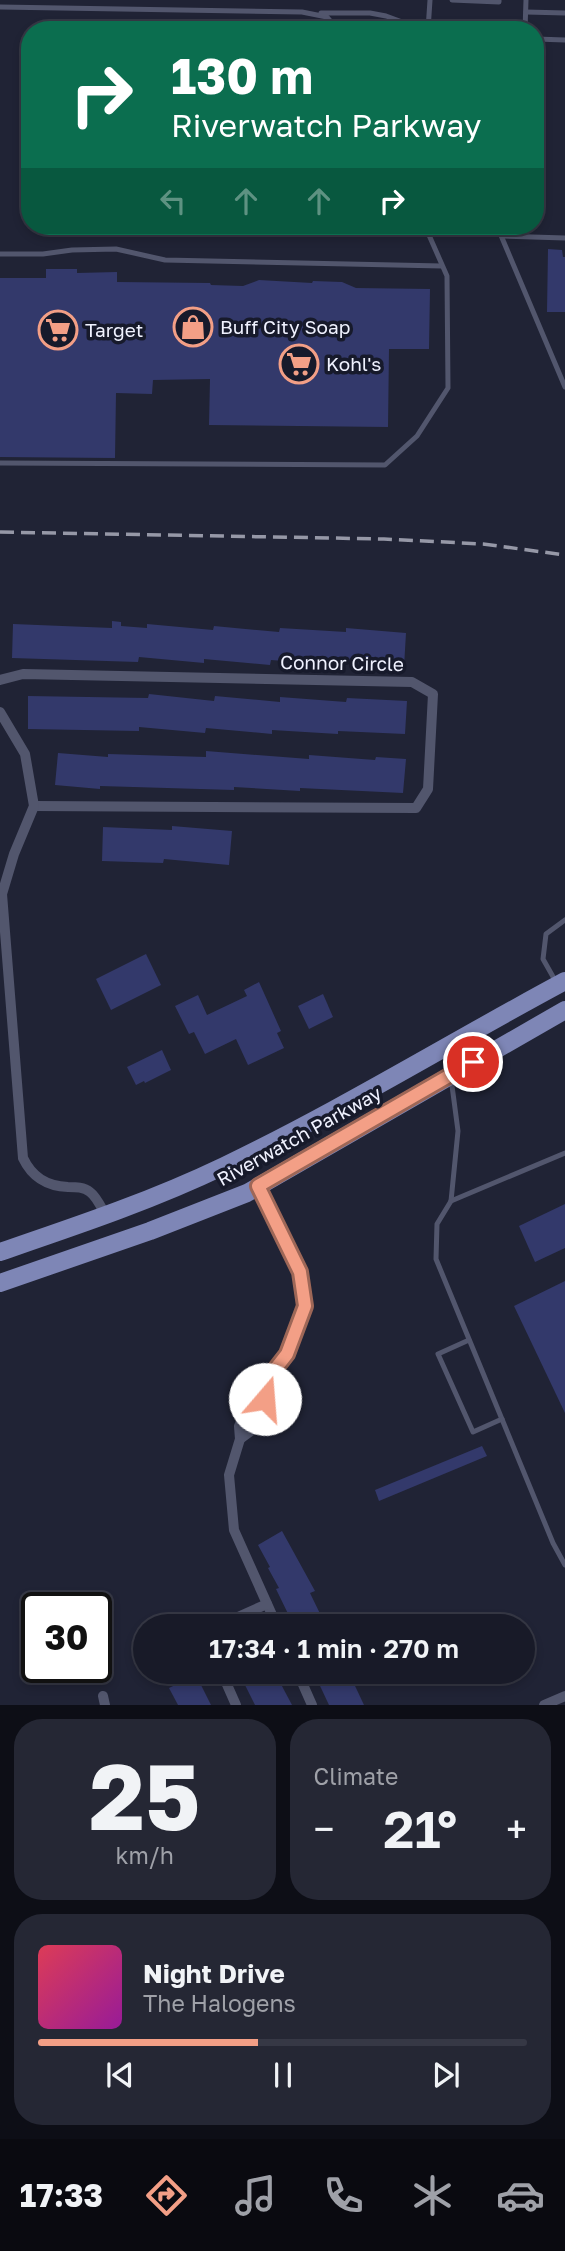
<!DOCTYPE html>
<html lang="en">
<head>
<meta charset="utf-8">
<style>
	:root { --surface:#181a28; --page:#252734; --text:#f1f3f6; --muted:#9fa1a8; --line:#363845; --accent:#f39f86 }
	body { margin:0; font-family:"Golos Text",sans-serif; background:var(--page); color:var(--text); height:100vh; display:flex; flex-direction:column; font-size:26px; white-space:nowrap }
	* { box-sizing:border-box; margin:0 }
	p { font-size:23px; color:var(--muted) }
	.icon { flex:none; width:38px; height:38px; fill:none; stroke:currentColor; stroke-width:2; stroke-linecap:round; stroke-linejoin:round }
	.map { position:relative; height:1705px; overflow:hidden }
	.side { display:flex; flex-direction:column; gap:14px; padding:14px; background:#0d0e16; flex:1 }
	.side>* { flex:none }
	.hud { position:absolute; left:21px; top:21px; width:523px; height:214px; border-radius:28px; box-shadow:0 4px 10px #0003,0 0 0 2px var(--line); background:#0b6e4f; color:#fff; overflow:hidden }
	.speed { position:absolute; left:21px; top:1592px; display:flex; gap:14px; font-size:35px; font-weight:700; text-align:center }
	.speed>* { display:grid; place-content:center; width:91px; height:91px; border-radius:50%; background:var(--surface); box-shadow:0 4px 10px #0003,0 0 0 2px var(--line); line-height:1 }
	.speed .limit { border:4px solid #111; border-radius:10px; background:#fff; color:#111 }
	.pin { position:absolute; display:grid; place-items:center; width:60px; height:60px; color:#fff; margin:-30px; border:4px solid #fff; border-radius:50%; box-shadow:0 2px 7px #0007 }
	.me { position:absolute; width:77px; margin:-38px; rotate:18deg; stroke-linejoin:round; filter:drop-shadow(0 0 5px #0008) }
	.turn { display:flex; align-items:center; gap:24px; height:147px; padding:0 35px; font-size:32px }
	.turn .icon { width:91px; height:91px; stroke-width:2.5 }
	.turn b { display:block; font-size:49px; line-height:60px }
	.lanes { display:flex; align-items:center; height:66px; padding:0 35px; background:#0003; justify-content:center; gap:35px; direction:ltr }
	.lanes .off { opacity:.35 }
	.big { font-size:52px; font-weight:600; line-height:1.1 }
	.side .card { flex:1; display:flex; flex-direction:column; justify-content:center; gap:10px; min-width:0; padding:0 24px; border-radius:28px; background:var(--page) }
	.side .dial { align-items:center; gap:0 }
	.dial b { font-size:91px; line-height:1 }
	.song { display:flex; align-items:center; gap:21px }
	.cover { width:84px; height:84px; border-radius:10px; background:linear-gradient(135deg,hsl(350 70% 55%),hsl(300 70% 35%)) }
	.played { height:7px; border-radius:4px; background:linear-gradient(90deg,var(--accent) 45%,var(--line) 45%) }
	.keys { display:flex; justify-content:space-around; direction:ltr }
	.heat { display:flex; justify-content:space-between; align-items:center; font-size:38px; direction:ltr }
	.side .tiles { flex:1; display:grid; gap:14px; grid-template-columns:1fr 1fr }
	.card:last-child { grid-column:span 2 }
	.trip { position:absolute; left:133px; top:1614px; width:402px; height:70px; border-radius:35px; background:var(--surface); box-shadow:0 4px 10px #0003,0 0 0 2px var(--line); font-weight:600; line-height:70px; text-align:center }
	.tab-bar { display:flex; height:112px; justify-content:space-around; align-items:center; background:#0a0a10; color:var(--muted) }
	.tab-bar .icon { width:49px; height:49px }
	.tab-bar .on { color:var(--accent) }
	.tab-bar b { font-size:32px; color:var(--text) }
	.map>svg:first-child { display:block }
</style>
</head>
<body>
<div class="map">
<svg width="565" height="1705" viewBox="0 0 565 1705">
	<rect width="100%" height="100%" fill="#202335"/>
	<g fill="#33396b">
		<polygon points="548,249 562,250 563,257 565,257 565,312 547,312"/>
		<polygon points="46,269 77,269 77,273 117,272 117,282 210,283 211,285 243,286 259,280 312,283 313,281 342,282 356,288 430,289 429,349 389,349 388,427 209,425 210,379 153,380 152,394 116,393 115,458 0,457 0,278 46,278"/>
		<polygon points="112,621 121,622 121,626 147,628 147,624 213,630 214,626 279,632 280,628 346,632 346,628 406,633 404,667 338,661 337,665 271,660 270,665 204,659 204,663 139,657 138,662 12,658 13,624 112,628"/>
		<polygon points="149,694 214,701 215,696 280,702 280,697 346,702 347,698 407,701 405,734 338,731 338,734 272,730 272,734 206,728 205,733 139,727 139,731 28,729 28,696 148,698"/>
		<polygon points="206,751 309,759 309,755 375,760 376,757 406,759 403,793 300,788 300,791 234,787 234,790 100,786 100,789 55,785 58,753 108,757 108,754 206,757"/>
		<polygon points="172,826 232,831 229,865 164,859 163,863 102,861 103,827 172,830"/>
		<polygon points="146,954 161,985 111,1010 96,979"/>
		<polygon points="259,982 281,1031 277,1033 284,1048 248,1065 236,1039 205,1054 194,1032 189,1034 175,1006 198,995 207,1015 247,996 244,990"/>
		<polygon points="323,994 333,1017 309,1029 298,1006"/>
		<polygon points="162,1050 171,1070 145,1083 144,1081 136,1085 127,1067"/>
		<polygon points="565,1204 565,1248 535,1262 519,1226"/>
		<polygon points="565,1281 565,1413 514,1306"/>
		<polygon points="482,1446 487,1456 379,1501 375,1490"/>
		<polygon points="282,1531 315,1591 310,1593 326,1626 294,1626 276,1589 279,1588 268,1568 270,1567 258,1545"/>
		<polygon points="238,1671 274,1671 292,1705 255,1705"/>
		<polygon points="313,1671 348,1671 364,1705 329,1705"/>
		<polygon points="196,1675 211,1705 178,1705 169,1688"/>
	</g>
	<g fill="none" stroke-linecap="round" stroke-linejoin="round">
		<g stroke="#52566d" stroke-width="5">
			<polyline points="452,0 499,2 499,0"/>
			<polyline points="0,7 302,12 327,17 338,30"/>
			<polyline points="526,12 565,13"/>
			<polyline points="321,13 370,13 386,16 424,30"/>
			<polyline points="428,30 430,0"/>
			<polyline points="525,30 526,0"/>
			<polyline points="536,39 565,40"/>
			<polyline points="497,226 565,387"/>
			<polyline points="502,236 565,238"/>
			<polyline points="0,254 43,254 72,250 116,249 165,260 442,266"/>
			<polyline points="0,463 385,465 417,436 448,388 447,276 425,226"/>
			<polyline points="556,982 543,959 546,934 565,920"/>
			<polyline points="451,1078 458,1131 451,1201 437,1224 436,1259 553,1543 565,1565"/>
			<polyline points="451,1201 565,1153"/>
			<polyline points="469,1340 438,1354 473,1432 502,1419"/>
		</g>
		<g stroke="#52566d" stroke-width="10">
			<polyline points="0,680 23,674 412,682 433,694 428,789 416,808 34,806"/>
			<path d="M0 712 25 754 34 806 14 854 2 894 23 1158C32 1177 46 1186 68 1187 76 1187 84 1187 90 1192 97 1197 102 1209 106 1216"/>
			<polyline points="258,1186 300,1272 305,1306 287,1354 262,1386 254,1393 239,1426 240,1439 229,1475 234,1530 277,1626"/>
			<polyline points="240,1439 251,1431 265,1399 262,1386"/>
			<polyline points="226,1626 229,1621 267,1604"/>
			<polyline points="221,1671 236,1705"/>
			<polyline points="297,1671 312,1705"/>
			<polyline points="103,1696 105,1705"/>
			<polyline points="544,1705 565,1696"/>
		</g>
		<g stroke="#7e86b6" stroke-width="18">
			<path d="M0 1252C76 1226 151 1201 224 1166 341 1110 451 1042 565 981"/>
			<polyline points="0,1283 150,1231 247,1193 565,1010"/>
		</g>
		<polyline stroke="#9698a7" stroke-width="3.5" stroke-dasharray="14 7" stroke-linecap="butt" points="0,532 384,539 483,544 565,555"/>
	</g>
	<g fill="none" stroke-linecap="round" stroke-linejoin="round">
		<defs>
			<polyline id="route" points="265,1399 262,1386 287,1354 305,1306 300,1272 258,1186 473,1062"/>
		</defs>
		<use href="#route" stroke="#9e6757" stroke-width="18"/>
		<use href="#route" stroke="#f39f86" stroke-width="12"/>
	</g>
	<defs>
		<symbol id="shop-ring" viewBox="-11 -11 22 22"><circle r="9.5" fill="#171a2b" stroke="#f39f86" stroke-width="1.5"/><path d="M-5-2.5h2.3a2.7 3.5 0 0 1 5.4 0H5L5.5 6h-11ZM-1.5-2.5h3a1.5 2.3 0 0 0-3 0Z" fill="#f39f86"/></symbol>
		<symbol id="supermarket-ring" viewBox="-11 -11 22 22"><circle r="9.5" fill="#171a2b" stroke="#f39f86" stroke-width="1.5"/><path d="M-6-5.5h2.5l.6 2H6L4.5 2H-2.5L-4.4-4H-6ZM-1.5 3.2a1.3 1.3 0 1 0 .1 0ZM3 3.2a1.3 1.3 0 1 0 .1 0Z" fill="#f39f86"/></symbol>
	</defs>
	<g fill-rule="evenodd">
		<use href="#shop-ring" x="171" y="305" width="44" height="44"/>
		<use href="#supermarket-ring" x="36" y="308" width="44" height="44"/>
		<use href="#supermarket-ring" x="277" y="342" width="44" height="44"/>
	</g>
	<g text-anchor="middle" stroke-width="7" stroke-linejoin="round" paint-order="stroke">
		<g font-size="19" fill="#f0f2ff" stroke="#171a2b" text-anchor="start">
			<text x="220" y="334">Buff City Soap</text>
			<text x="85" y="337">Target</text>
			<text x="326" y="371">Kohl's</text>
		</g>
		<g font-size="19" fill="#f0f2ff" stroke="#171a2b">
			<text transform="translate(342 663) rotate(1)" y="7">Connor Circle</text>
			<text transform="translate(299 1136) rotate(-29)" y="7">Riverwatch Parkway</text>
		</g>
	</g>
</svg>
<div class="speed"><div class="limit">30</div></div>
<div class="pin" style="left:473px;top:1062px;background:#d93025"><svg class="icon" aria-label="arrive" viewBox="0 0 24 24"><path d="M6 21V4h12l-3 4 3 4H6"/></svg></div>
<svg class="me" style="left:265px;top:1399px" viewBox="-20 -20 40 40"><circle r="19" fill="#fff"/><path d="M0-13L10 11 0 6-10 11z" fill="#f39f86"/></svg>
<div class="trip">17:34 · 1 min · 270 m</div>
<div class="hud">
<div class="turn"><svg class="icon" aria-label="right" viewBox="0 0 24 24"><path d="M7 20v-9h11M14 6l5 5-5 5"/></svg><div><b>130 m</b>Riverwatch Parkway</div></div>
<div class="lanes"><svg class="icon off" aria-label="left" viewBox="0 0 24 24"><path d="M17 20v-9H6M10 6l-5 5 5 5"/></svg><svg class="icon off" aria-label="ahead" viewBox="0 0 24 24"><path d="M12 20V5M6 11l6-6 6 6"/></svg><svg class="icon off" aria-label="ahead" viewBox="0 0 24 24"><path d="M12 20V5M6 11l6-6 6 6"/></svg><svg class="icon" aria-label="right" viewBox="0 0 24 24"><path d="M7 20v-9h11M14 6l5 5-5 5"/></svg></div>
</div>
</div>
<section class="side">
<div class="tiles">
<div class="card dial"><b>25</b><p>km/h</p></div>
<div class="card"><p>Climate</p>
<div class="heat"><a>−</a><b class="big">21°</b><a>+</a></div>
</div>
<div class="card">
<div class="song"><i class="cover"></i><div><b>Night Drive</b><p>The Halogens</p></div></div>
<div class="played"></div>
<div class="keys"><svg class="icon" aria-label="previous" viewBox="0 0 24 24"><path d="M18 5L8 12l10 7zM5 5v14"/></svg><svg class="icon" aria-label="pause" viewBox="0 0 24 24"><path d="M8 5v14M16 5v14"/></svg><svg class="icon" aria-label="next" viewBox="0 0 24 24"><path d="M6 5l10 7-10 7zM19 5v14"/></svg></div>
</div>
</div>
</section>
<nav class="tab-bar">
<b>17:33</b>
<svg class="icon on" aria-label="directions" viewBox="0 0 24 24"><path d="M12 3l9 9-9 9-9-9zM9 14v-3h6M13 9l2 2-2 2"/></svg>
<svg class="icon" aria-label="music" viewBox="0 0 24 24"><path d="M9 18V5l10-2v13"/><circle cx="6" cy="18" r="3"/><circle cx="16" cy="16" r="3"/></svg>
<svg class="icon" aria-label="phone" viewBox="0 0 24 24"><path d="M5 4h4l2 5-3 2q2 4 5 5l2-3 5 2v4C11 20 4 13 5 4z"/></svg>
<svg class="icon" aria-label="climate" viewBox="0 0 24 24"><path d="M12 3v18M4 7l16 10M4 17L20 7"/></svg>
<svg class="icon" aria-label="car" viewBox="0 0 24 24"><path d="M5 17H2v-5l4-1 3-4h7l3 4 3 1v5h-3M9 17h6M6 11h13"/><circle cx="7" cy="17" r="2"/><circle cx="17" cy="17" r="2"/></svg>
</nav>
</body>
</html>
